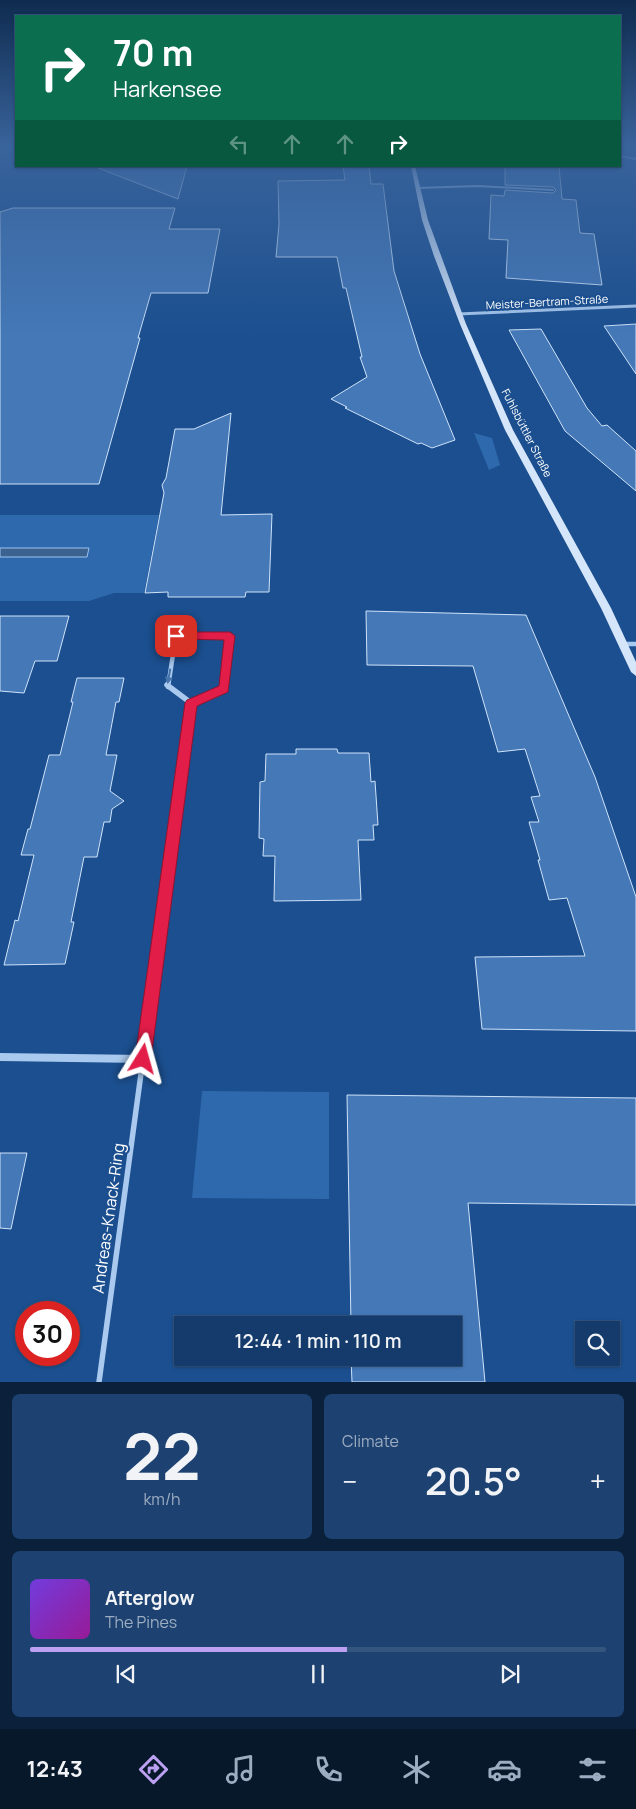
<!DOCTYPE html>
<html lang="en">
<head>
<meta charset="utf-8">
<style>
	:root { --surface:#143b6b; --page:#1d4271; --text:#f1f3f6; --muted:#9dadc1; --line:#33557e; --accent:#bca0f2 }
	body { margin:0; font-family:Manrope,sans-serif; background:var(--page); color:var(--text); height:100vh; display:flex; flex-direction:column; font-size:19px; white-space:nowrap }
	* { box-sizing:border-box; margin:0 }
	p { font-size:16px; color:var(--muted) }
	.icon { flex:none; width:28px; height:28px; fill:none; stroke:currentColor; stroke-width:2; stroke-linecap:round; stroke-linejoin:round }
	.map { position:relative; height:1382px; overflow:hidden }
	.details { display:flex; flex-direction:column; gap:12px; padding:12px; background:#0b203b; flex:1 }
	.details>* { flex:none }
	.banner { position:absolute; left:15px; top:15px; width:606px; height:152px; border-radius:0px; box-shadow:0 1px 4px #0004,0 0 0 1px var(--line); background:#0b6e4f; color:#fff; overflow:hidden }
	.buttons { position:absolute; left:575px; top:1321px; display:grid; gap:10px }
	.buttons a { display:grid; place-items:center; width:45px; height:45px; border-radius:0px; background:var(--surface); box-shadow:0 1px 4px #0004,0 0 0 1px var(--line); font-size:25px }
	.speed { position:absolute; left:15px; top:1301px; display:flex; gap:10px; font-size:25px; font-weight:700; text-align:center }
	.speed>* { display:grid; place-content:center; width:65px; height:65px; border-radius:50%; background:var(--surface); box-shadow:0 1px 4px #0004,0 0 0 1px var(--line); line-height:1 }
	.speed .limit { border:8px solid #d22; background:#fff; color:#111 }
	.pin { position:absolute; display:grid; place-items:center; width:42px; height:42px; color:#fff; margin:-21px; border-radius:10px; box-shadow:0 2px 8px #0006 }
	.me { position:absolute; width:55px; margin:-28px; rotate:8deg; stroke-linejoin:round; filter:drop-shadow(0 0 4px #0008) }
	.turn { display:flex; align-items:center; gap:18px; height:105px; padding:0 15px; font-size:22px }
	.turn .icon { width:65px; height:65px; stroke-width:2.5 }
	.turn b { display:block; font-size:35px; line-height:42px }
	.lanes { display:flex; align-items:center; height:48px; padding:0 15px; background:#0003; justify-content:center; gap:25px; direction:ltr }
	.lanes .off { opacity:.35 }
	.big { font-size:38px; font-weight:600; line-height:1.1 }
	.details .tile { flex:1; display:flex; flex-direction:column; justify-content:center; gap:8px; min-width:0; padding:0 18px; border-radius:8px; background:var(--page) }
	.details .dial { align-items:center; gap:0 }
	.dial b { font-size:65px; line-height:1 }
	.song { display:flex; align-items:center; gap:15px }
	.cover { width:60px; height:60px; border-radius:8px; background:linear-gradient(135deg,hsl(260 70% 55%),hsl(300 70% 35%)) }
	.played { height:5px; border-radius:2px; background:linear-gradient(90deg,var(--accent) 55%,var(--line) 55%) }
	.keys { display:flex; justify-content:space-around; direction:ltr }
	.heat { display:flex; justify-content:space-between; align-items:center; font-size:28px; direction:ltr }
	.details .tiles { flex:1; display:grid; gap:12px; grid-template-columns:1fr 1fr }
	.tile:last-child { grid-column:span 2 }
	.trip { position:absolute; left:174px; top:1316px; width:288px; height:50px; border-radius:0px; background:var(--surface); box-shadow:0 1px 4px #0004,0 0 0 1px var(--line); font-weight:600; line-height:50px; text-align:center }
	.menu { display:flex; height:80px; justify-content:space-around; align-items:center; background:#08182b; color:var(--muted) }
	.menu .icon { width:35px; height:35px }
	.menu .on { color:var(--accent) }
	.menu b { font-size:22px; color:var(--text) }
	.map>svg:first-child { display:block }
</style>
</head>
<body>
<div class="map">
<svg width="636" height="1382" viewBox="0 0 636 1382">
	<rect width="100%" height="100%" fill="#1b4f8f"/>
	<g fill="#2e69ad">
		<polygon points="474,433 492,438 500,465 489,470"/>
		<polygon points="0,515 159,515 144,593 114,593 89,601 0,601"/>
		<polygon points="202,1091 329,1092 329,1199 192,1198"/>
	</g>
	<polygon fill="#3c6290" stroke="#9cc4f0" points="0,548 89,548 87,557 0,557"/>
	<g fill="#4478b7" stroke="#cfe3fa">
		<polygon points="98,166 187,166 178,199 98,168"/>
		<polygon points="343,166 369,166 371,184 383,184 394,271 420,354 455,440 432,448 421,443 418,444 345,408 347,407 331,399 367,377 360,357 362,357 346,288 343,288 337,257 276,257 279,224 278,181 345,180"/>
		<polygon points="505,166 559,166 562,199 576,200 580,233 594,234 602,285 506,278 508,240 489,239 491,195 504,196 505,190 553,193 556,190 553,187 505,185"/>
		<polygon points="13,208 175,208 169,229 220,229 208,293 151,293 138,338 140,338 99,484 0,484 0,212"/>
		<polygon points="636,324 636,374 604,326"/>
		<polygon points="541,329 587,408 602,426 607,425 636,451 636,491 565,431 509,330"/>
		<polygon points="231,413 221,515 272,514 269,592 246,592 245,597 168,597 168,592 145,593 164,493 162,485 166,478 175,429 194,429"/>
		<polygon points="366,611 526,615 595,777 636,897 636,1031 482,1029 475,957 585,956 567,898 549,900 538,860 540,860 529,822 539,822 531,797 540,796 525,749 498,752 473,666 367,665"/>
		<polygon points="0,616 69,616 57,661 35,661 24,693 0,691"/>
		<polygon points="77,678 124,678 119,702 116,702 106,755 117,755 110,791 124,801 112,809 110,822 104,822 97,857 84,857 71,922 74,922 65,964 4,965 15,920 18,921 34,855 21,855 28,829 30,829 49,755 60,755 73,702 71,702"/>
		<polygon points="296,749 337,749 338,753 369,753 371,782 375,781 378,825 373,825 374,840 358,840 361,900 274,901 275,856 263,856 264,839 259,838 260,782 265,781 266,754 296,754"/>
		<polygon points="347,1095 636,1098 636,1205 468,1203 485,1382 352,1382 351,1358 452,1358 452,1325 351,1325"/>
		<polygon points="0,1153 27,1153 11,1229 0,1228"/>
	</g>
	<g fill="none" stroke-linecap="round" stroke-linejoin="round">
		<polyline stroke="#a9c9ee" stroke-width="2" points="417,188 478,186 553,190"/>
		<polyline stroke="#a9c9ee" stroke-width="5.5" points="99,1382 143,1059"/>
		<polyline stroke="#a9c9ee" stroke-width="3" points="458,314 636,306"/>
		<g stroke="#a9c9ee" stroke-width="4.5">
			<polyline points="624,644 636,644"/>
			<polyline points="168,687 176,635 230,636 224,687"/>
		</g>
		<g stroke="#a9c9ee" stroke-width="5.5">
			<polyline points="167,685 191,703 224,688 224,685"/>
			<polyline points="153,988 191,703"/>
		</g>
		<polyline stroke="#a9c9ee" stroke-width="8" points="0,1057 143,1059 153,987"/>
		<g fill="#d6e6fa" fill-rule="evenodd">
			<polygon points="620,155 636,158 636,160 620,157"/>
			<polygon points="411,166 415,166 428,220 466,324 513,430 611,608 636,662 636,676 631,672 601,608 505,430 460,324 434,256 422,220"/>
		</g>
	</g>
	<defs><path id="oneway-solid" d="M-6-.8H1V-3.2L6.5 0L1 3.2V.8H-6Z" transform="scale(1.25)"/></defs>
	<use fill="#4674ac" href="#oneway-solid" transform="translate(169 676) rotate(100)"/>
	<linearGradient id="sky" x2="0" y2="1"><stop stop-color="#0f2b4f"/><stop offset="0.43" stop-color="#39639b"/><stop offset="1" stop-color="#39639b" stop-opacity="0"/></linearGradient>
	<rect width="636" height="338" fill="url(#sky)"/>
	<polygon fill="#e11d48" stroke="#92132f" points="176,632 230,632 235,636 228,692 197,706 151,1059 149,1064 143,1067 137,1064 135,1059 185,703 187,700 219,686 224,640 176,639 170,636"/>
	<g text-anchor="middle" stroke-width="4" stroke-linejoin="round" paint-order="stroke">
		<g font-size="11" fill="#fff" stroke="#1b4f8f">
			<text transform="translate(547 302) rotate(-3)" y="4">Meister-Bertram-Straße</text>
			<text transform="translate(527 433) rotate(63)" y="4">Fuhlsbüttler Straße</text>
		</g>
		<g font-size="16" fill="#fff" stroke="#1b4f8f">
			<text transform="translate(108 1218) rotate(-82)" y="6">Andreas-Knack-Ring</text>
		</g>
	</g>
</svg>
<div class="buttons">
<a><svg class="icon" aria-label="search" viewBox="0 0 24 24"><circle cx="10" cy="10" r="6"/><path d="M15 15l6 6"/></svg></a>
</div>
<div class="speed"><div class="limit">30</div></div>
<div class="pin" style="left:176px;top:636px;background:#d93025"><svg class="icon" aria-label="arrive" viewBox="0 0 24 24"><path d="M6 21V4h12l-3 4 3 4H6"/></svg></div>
<svg class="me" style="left:143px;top:1059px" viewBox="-20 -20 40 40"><path d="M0-17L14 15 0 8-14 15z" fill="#e11d48" stroke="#fff" stroke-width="4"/></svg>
<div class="trip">12:44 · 1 min · 110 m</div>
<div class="banner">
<div class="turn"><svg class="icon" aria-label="right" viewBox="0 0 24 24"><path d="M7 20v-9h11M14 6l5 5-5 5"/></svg><div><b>70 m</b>Harkensee</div></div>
<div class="lanes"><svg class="icon off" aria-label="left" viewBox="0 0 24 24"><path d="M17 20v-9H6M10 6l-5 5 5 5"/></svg><svg class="icon off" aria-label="ahead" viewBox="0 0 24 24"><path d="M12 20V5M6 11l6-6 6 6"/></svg><svg class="icon off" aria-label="ahead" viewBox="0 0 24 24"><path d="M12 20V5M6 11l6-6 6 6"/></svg><svg class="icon" aria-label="right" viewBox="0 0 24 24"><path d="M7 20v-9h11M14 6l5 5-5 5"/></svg></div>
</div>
</div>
<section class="details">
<div class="tiles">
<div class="tile dial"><b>22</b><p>km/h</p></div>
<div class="tile"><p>Climate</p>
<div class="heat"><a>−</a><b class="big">20.5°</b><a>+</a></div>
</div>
<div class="tile">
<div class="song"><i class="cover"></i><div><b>Afterglow</b><p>The Pines</p></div></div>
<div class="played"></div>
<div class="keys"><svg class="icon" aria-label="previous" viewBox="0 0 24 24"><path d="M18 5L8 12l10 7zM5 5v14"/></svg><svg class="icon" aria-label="pause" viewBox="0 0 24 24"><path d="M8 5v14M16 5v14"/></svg><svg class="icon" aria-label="next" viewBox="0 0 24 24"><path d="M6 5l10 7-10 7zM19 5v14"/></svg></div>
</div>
</div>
</section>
<nav class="menu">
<b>12:43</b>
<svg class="icon on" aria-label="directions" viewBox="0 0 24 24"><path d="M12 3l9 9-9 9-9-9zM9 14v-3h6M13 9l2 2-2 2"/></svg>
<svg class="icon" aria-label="music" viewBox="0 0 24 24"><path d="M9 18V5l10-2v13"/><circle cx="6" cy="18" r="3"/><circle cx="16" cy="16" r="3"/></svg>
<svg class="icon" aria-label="phone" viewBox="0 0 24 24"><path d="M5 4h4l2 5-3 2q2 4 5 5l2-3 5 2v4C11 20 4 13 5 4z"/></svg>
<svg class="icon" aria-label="climate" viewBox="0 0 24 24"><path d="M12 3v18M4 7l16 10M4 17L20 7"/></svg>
<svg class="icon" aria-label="car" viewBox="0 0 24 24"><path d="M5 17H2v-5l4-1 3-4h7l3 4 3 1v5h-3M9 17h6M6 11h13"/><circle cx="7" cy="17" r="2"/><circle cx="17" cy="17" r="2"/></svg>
<svg class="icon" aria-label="filters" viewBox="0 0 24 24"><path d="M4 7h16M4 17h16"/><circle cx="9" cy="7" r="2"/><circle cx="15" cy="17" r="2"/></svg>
</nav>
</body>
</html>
